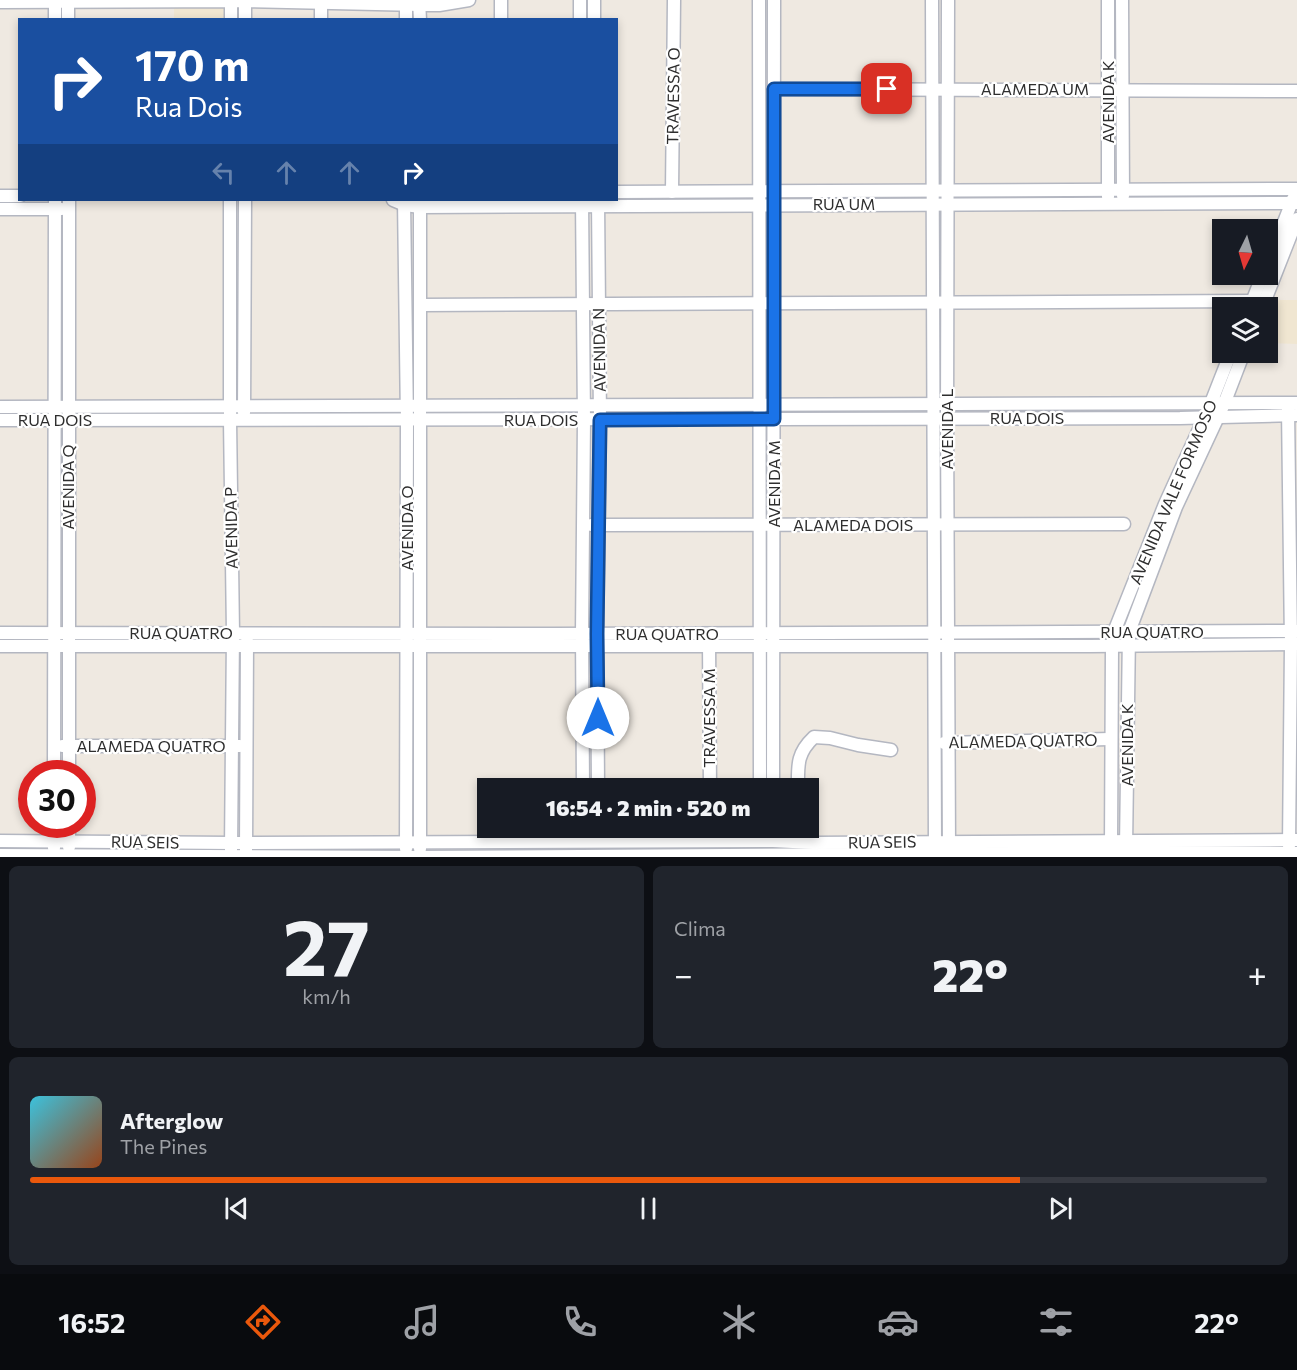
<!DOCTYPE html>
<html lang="pt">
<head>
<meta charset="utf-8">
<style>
	:root { --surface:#171b24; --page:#20242c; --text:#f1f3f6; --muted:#9ea1a6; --line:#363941; --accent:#ea580c }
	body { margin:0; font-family:Commissioner,sans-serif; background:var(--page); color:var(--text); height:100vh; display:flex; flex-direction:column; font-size:22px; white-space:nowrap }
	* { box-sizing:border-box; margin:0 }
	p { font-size:20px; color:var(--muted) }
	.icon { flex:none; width:33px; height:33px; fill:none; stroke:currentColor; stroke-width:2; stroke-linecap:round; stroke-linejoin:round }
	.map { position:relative; height:857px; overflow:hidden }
	.panel { display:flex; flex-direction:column; gap:9px; padding:9px; background:#0d0f14; flex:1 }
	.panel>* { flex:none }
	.guide { position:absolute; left:18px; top:18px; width:600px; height:183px; border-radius:0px; box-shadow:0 3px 9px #0003; background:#1a4fa0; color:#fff; overflow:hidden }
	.needle { width:39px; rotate:185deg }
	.fabs { position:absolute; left:1212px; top:219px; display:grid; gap:12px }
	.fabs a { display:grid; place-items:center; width:66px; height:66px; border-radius:0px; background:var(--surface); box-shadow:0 3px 9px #0003; font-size:30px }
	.speed { position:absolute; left:18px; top:760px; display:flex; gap:12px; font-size:30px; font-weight:700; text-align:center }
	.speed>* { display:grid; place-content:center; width:78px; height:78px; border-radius:50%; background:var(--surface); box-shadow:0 3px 9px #0003; line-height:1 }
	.speed .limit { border:9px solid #d22; background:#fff; color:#111 }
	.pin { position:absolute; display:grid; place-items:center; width:51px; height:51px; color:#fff; margin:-26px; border-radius:12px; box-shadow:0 3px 9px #0006 }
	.me { position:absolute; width:66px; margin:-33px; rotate:0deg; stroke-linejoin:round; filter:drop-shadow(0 0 4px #0008) }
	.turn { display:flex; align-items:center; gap:21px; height:126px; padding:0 18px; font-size:27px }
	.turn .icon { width:78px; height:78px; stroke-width:2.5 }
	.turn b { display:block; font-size:42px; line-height:51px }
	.lanes { display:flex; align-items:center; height:57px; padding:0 18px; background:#0003; justify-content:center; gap:30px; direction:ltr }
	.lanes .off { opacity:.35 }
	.big { font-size:45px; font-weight:800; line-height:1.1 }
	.panel .widget { flex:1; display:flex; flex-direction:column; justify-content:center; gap:9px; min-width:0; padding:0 21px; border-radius:9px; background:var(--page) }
	.panel .dial { align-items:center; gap:0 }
	.dial b { font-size:78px; line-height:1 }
	.song { display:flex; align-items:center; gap:18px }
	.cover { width:72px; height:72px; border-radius:9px; background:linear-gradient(135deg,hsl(190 70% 55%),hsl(20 70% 35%)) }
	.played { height:6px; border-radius:3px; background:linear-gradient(90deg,var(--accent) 80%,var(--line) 80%) }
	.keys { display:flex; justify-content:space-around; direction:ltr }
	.heat { display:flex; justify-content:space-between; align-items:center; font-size:33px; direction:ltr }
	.panel .tiles { flex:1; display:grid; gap:9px; grid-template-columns:1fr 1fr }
	.widget:last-child { grid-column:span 2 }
	.trip { position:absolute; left:477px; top:778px; width:342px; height:60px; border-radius:0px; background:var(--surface); box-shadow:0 3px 9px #0003; font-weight:800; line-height:60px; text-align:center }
	.menu { display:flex; height:96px; justify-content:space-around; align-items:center; background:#090b0e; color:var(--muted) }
	.menu .icon { width:42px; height:42px }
	.menu .on { color:var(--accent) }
	.menu b { font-size:27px; color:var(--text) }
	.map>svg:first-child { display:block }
</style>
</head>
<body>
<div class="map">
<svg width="1297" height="857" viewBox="0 0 1297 857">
	<rect width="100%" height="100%" fill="#efe9e1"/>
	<g fill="#f0e6d1">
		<rect x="174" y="7" width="53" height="12"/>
		<polygon points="1266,300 1297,300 1297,344 1268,343"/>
	</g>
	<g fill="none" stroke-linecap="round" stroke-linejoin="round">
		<defs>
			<g id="minor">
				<polyline points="55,0 55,20"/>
				<polyline points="68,0 68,20"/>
				<polyline points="419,0 420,20"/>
				<polyline points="580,0 580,20"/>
				<polyline points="594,0 594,20"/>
				<polyline points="759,0 760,789"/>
				<polyline points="932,0 935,847"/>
				<polyline points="948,0 947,419 949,848"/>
				<polyline points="1122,0 1123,196"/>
				<polyline points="0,2 245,1 420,5 439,5 469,0"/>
				<polyline points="321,3 321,20"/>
				<polyline points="231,20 231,0"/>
				<polyline points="245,20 245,0"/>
				<polyline points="406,20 406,0"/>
				<polyline points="501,20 501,0"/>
				<polyline points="774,89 1297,91"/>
				<polyline points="616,192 1297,189"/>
				<polyline points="672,192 674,0"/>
				<polyline points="0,196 20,196"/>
				<polyline points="1108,197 1108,0"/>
				<polyline points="230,200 230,420 233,633 231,850"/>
				<polyline points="393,200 405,205 420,207 1297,203"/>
				<polyline points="404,200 407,421 406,849"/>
				<polyline points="582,200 584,420 582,634 583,789"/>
				<polyline points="598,200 600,420 597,634 598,789"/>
				<polyline points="420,201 420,849"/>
				<polyline points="0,209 62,209"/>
				<polyline points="1268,263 1293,199"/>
				<polyline points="421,305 1252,301"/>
				<polyline points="1250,307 1263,274"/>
				<polyline points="1262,308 1297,219"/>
				<polyline points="0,407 1297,403"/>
				<polyline points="1288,408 1291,644 1289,846"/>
				<polyline points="244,413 245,200"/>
				<polyline points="0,420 774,419 1180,418 1297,415"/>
				<polyline points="591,525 1124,524"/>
				<polyline points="0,633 554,634 1297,631"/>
				<polyline points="709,640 710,789"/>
				<polyline points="0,646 1090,646 1297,644"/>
				<polyline points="944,743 1110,739"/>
				<polyline points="62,746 240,746"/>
				<polyline points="54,774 55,200"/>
				<polyline points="69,774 69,200"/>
				<polyline points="773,789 774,0"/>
				<path d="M798 789C798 766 796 754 814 737L830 738 858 745 891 750"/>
				<polyline points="54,825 54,848"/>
				<polyline points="69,825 69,847"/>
				<polyline points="710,828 710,841"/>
				<polyline points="0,841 231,843 773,841 813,843 1297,840"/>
				<polyline points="1111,846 1112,646 1114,632 1165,504 1211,403 1231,352"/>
				<polyline points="1126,847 1129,632 1176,507 1224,404 1244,352"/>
				<polyline points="246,851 247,641"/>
				<polyline points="0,855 420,857 1154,852 1297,853"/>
			</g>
		</defs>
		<use href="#minor" stroke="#b4b7c1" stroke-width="15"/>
		<use href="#minor" stroke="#fff" stroke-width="12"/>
	</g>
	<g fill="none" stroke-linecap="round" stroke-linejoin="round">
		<defs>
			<polyline id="route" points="598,718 597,634 600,420 774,419 774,89 887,89"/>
		</defs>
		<use href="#route" stroke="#114b97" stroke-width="15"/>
		<use href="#route" stroke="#1a73e8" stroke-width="10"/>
	</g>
	<g text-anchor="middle" stroke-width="4.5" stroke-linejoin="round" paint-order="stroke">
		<g font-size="16" fill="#2e2e2e" stroke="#fff">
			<text x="1035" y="95">ALAMEDA UM</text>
			<text transform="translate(673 96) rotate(-89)" y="6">TRAVESSA O</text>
			<text transform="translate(1108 102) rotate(-90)" y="6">AVENIDA K</text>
			<text x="844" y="210">RUA UM</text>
			<text transform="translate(599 350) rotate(-91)" y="6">AVENIDA N</text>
			<text x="1027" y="424">RUA DOIS</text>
			<text x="55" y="426">RUA DOIS</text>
			<text x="541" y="426">RUA DOIS</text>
			<text transform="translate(947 429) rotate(-90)" y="6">AVENIDA L</text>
			<text transform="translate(774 484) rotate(-90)" y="6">AVENIDA M</text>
			<text transform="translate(68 487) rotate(-90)" y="6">AVENIDA Q</text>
			<text transform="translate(1173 492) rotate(-67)" y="6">AVENIDA VALE FORMOSO</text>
			<text x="853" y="531">ALAMEDA DOIS</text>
			<text transform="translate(231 528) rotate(-91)" y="6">AVENIDA P</text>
			<text transform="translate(407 528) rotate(-90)" y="6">AVENIDA O</text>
			<text x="1152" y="638">RUA QUATRO</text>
			<text x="181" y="639">RUA QUATRO</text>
			<text x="667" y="640">RUA QUATRO</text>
			<text transform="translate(709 718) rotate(-90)" y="6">TRAVESSA M</text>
			<text transform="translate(1023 741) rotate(-1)" y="6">ALAMEDA QUATRO</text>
			<text transform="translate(1127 745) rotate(-90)" y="6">AVENIDA K</text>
			<text x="151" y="752">ALAMEDA QUATRO</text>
			<text transform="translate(145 842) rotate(1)" y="6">RUA SEIS</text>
			<text transform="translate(882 842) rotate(-1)" y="6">RUA SEIS</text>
		</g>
	</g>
</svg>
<div class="fabs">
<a><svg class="needle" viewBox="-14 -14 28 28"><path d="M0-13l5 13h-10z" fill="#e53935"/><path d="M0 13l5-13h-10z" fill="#9ea1a6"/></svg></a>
<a><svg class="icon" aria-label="layers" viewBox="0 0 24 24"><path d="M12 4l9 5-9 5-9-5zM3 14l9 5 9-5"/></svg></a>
</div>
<div class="speed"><div class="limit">30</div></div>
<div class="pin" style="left:887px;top:89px;background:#d93025"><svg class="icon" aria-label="arrive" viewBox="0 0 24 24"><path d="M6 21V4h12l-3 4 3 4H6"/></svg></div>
<svg class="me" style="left:598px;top:718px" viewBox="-20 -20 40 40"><circle r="19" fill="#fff"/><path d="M0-13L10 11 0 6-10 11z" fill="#1a73e8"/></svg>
<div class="trip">16:54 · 2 min · 520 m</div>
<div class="guide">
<div class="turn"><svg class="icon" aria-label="right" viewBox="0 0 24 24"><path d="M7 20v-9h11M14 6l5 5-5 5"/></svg><div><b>170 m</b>Rua Dois</div></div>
<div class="lanes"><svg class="icon off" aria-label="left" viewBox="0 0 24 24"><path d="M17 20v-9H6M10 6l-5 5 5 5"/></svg><svg class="icon off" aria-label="ahead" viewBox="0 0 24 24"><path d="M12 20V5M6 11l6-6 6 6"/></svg><svg class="icon off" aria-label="ahead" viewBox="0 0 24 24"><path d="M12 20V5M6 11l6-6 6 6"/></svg><svg class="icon" aria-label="right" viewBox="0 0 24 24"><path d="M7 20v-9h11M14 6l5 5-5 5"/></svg></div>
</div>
</div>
<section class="panel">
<div class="tiles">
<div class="widget dial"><b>27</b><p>km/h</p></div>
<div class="widget"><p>Clima</p>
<div class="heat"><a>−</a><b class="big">22°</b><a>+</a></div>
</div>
<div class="widget">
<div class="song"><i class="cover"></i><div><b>Afterglow</b><p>The Pines</p></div></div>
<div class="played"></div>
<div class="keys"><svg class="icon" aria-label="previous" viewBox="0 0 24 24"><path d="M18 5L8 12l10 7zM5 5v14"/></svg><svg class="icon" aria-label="pause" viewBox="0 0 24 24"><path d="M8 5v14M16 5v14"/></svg><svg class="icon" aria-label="next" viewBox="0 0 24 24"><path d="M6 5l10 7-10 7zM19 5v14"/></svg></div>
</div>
</div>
</section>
<nav class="menu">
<b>16:52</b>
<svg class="icon on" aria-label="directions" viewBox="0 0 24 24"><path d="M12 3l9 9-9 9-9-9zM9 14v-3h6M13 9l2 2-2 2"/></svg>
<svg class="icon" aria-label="music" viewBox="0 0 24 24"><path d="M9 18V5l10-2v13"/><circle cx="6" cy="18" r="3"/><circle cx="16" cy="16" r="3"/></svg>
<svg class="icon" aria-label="phone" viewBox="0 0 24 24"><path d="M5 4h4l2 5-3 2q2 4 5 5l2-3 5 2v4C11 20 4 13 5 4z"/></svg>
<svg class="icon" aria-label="climate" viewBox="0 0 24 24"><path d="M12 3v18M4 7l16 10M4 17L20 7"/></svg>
<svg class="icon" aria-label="car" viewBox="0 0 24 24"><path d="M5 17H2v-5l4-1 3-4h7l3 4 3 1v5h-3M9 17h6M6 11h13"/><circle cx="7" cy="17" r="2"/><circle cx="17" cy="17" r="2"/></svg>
<svg class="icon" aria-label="filters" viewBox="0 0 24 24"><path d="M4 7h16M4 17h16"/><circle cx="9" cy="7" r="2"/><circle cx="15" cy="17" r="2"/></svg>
<b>22°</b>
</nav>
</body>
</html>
